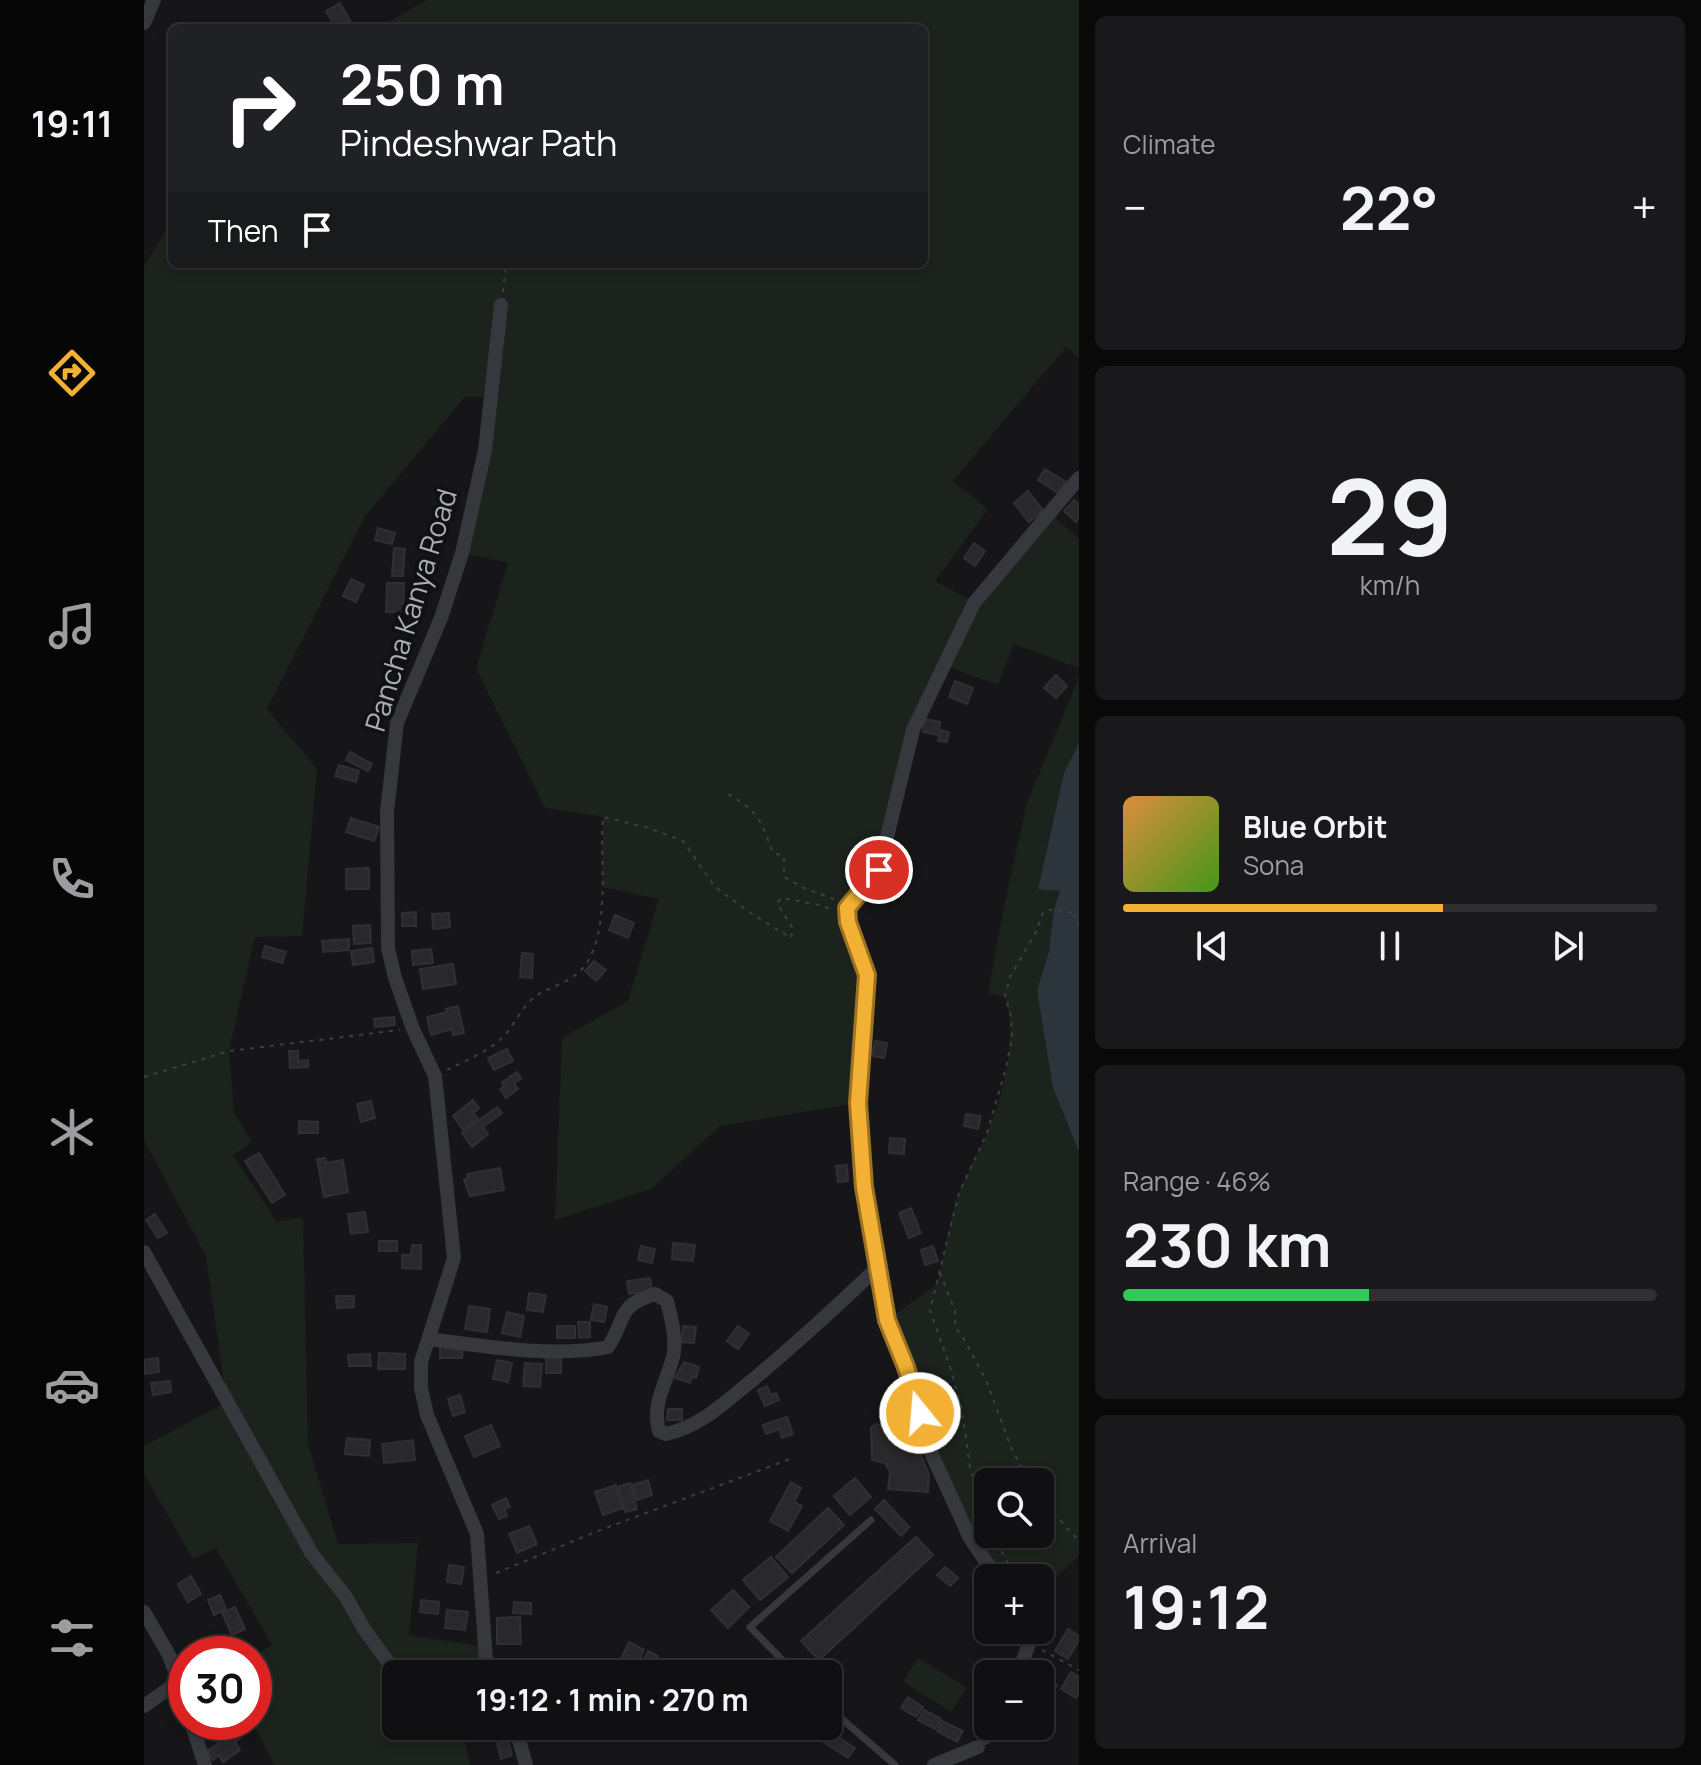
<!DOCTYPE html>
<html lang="en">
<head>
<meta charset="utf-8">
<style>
	:root { --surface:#101012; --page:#19191b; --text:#f1f3f6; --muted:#9c9d9f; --line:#303032; --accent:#f2b134 }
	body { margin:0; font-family:Manrope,sans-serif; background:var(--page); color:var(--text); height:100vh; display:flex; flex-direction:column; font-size:30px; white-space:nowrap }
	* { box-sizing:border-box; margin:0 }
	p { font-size:26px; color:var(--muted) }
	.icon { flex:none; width:44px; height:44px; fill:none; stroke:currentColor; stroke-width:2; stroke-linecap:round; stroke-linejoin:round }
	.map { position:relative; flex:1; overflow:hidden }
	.details { display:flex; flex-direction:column; gap:16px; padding:16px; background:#09090a; width:622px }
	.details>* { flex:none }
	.guide { position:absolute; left:24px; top:24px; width:760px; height:244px; border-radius:12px; box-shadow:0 4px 12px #0003,0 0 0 2px var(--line); background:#202124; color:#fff; overflow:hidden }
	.fabs { position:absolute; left:830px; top:1468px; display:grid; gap:16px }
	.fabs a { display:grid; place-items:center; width:80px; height:80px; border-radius:12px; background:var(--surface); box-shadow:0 4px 12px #0003,0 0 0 2px var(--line); font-size:40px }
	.speed { position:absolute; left:24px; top:1636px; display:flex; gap:16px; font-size:40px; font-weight:700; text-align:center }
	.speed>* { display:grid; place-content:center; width:104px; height:104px; border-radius:50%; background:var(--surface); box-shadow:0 4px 12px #0003,0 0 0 2px var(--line); line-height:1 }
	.speed .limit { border:12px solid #d22; background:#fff; color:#111 }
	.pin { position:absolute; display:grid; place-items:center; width:68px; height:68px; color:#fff; margin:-34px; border:4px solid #fff; border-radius:50%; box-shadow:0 2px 8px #0007 }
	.me { position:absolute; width:88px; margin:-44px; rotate:343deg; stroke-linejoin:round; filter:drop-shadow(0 0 6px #0008) }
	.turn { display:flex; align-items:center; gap:28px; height:168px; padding:0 40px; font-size:36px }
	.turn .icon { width:104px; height:104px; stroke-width:2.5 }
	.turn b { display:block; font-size:56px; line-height:68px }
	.then { display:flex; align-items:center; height:76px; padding:0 40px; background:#0003; gap:16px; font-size:30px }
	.big { font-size:60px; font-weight:700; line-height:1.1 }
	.details .card { flex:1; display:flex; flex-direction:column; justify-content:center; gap:12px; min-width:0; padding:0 28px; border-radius:12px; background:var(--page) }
	.details .dial { align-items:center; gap:0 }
	.dial b { font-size:104px; line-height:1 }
	.song { display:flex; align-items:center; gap:24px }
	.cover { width:96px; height:96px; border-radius:12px; background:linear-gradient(135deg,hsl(30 70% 55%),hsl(100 70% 35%)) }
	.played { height:8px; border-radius:4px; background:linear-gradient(90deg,var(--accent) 60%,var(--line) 60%) }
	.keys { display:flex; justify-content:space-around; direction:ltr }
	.heat { display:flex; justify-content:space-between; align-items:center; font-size:44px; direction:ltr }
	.charge { height:12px; border-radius:6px; background:linear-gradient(90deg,#34c759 46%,var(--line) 0) }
	.trip { position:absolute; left:238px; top:1660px; width:460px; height:80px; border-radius:12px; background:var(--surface); box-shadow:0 4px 12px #0003,0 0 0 2px var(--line); font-weight:700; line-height:80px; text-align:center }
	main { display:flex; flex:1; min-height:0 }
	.tab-bar { display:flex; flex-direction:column; width:144px; justify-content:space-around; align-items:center; background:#060607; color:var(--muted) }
	.tab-bar .icon { width:56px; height:56px }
	.tab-bar .active { color:var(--accent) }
	.tab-bar b { font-size:36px; color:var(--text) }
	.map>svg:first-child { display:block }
</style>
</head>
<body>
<main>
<nav class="tab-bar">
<b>19:11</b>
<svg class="icon active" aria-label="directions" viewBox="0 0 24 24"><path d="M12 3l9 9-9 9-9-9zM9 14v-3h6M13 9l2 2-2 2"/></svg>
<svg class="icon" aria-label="music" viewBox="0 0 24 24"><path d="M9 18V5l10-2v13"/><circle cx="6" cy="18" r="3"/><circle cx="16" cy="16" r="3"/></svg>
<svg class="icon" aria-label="phone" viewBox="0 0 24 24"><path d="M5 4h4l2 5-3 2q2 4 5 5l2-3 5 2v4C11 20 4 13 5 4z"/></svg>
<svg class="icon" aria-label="climate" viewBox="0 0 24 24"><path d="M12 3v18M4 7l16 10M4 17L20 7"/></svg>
<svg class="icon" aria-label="car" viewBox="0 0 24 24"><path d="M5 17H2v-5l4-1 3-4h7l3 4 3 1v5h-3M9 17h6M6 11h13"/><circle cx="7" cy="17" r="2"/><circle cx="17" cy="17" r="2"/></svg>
<svg class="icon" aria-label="filters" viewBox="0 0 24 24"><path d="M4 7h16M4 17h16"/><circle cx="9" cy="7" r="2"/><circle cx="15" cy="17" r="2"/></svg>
</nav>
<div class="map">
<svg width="935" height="1765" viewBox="0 0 935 1765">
	<rect width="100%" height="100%" fill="#161618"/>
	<g fill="#1c231d" fill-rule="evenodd">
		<polygon points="283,0 935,0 935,357 922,347 809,481 844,509 791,581 831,603 905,512 935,539 935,668 870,644 854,685 799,665 769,730 735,870 703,908 723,975 714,1103 576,1126 507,1189 411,1220 418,1038 484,1001 515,899 458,887 459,817 401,808 332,668 364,563 318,553 347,397 321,397 221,516 123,709 173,769 158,936 111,937 85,1050 90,1112 108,1142 89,1155 133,1222 159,1217 164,1444 194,1544 274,1543 265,1635 341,1647 343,1674 252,1674 252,1726 372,1727 321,1743 326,1765 130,1765 109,1722 110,1656 128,1645 72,1548 49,1559 0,1474 0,1446 83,1402 62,1256 0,1140 0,266 28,221 28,264 780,264 780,28 234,28"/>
		<path d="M935 677V743L920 773 894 888 916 891 910 909 905 951 893 991 909 1088 935 1152V1556L896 1592V1578H853L826 1538 743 1320 792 1285C801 1256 804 1225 814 1195 821 1174 834 1155 843 1134 860 1091 874 1041 861 996L844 994 861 901 883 803ZM844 1482H896V1534H844Z"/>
		<polygon points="774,1658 823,1688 807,1712 759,1682"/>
	</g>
	<polygon fill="#2c353c" points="935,743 935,1152 909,1088 893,991 905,951 910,909 916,891 894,889 920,773"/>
	<g fill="#29292c" stroke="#303034" stroke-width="2">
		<polygon points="196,3 208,24 201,28 192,28 182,11"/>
		<polygon points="901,469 922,482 914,493 894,480"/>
		<polygon points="884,491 899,510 885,522 870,503"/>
		<polygon points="930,500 935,504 935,518 932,522 920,511"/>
		<polygon points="234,528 251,533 248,544 231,540"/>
		<polygon points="830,543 841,551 831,566 820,558"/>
		<polygon points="250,548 261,549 259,576 248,576"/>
		<polygon points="207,579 220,585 212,602 199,596"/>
		<polygon points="243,583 260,583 259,612 242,612"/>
		<polygon points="268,607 278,609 274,625 265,623"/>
		<polygon points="912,675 923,686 912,698 900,688"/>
		<polygon points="811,681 829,688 823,704 805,697"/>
		<polygon points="781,719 796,722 795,730 805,732 803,742 794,741 795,735 779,732"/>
		<polygon points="206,752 228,764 224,771 202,760"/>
		<polygon points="195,765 215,771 212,782 191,776"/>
		<polygon points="207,818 235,827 230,841 202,832"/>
		<polygon points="225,868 225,889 202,889 202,869"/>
		<polygon points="272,912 272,926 258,926 258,913"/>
		<polygon points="305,913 306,927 289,929 288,914"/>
		<polygon points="471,915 490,923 484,938 465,930"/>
		<polygon points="226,925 227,943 210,944 209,926"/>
		<polygon points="205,939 205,950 179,952 178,941"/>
		<polygon points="121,946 142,952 138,963 118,957"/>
		<polygon points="228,948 230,962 209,965 207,951"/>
		<polygon points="287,949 289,963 269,965 268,951"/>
		<polygon points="378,953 389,954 388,978 376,977"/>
		<polygon points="450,961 462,970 452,981 441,971"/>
		<polygon points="309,964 312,984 279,989 276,969"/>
		<polygon points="314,1006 320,1033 309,1035 308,1029 287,1035 283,1017 303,1012 302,1009"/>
		<polygon points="250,1017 251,1025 231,1027 230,1019"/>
		<polygon points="731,1041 743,1043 740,1058 728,1056"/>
		<polygon points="363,1049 369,1061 350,1070 344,1058"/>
		<polygon points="145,1051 154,1051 154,1061 164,1060 164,1067 146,1068"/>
		<polygon points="373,1072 377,1079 370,1083 374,1089 362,1098 356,1089 360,1086 358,1082"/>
		<polygon points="329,1100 335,1108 329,1113 334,1119 319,1130 309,1116"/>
		<polygon points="227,1101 231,1118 217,1122 213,1104"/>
		<polygon points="353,1107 358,1113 339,1127 344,1134 328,1147 318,1133"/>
		<polygon points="822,1114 837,1116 834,1129 820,1126"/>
		<polygon points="155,1121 174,1122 174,1133 155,1133"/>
		<polygon points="746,1138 761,1139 760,1154 745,1153"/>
		<polygon points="115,1153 141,1195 128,1203 101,1161"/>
		<polygon points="181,1158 182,1163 199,1160 204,1192 180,1197 173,1159"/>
		<polygon points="703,1165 704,1181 694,1182 692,1166"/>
		<polygon points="356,1168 360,1190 326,1196 320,1180 324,1179 323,1174"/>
		<polygon points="767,1208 777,1233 765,1238 755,1213"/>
		<polygon points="221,1212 224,1232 207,1234 204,1214"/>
		<polygon points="11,1214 23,1233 14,1238 2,1220"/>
		<rect x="235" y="1241" width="18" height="10"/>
		<polygon points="529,1243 551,1245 549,1261 528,1259"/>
		<polygon points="268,1245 277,1245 277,1269 258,1268 258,1255 267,1255"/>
		<polygon points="497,1246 511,1249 508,1263 494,1260"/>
		<polygon points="789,1246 794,1261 781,1265 777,1250"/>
		<polygon points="506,1278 508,1290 485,1294 483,1281"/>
		<polygon points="385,1293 402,1295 399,1312 383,1310"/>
		<polygon points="192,1296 210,1296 210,1307 193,1308"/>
		<polygon points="450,1304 463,1307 460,1322 447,1320"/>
		<polygon points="325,1306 346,1309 343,1332 321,1329"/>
		<polygon points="363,1312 380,1316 376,1337 358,1333"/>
		<polygon points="434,1322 446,1322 446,1337 435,1338"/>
		<rect x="413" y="1326" width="18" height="12"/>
		<polygon points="539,1326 552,1327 550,1343 538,1342"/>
		<polygon points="594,1326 605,1334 594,1349 583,1341"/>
		<polygon points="296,1346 319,1346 318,1358 296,1358"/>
		<polygon points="235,1353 261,1354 261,1369 234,1369"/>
		<polygon points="226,1354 227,1366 205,1366 204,1355"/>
		<polygon points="14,1358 15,1372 0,1374 0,1360"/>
		<rect x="402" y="1358" width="15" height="15"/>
		<polygon points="353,1360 368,1363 364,1382 349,1379"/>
		<polygon points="540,1362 555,1367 552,1378 548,1376 546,1383 531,1378"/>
		<polygon points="381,1363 398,1364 396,1387 379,1386"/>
		<polygon points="26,1381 27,1392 9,1395 7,1383"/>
		<polygon points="623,1386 627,1395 632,1393 635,1400 621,1406 614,1390"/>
		<polygon points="316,1395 321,1412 309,1416 304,1399"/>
		<polygon points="524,1409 538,1409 538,1420 523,1420"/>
		<polygon points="643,1417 649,1434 638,1438 635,1429 622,1434 619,1425"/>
		<polygon points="732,1424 759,1433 773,1445 785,1475 784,1492 744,1489 746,1472 741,1463 728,1460 727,1428"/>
		<polygon points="347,1425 356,1446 330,1457 321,1436"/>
		<polygon points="203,1438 226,1440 225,1456 201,1454"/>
		<polygon points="269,1440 271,1460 240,1463 238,1444"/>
		<polygon points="711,1478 727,1497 706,1515 690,1496"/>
		<polygon points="504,1480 508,1495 493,1500 488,1485"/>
		<polygon points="647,1482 657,1488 650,1502 658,1506 644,1531 626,1521"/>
		<polygon points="486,1483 493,1509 481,1512 474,1487"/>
		<polygon points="472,1485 479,1508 459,1515 451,1492"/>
		<polygon points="362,1498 366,1507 360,1509 363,1516 355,1519 348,1505"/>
		<polygon points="740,1500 765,1527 757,1536 731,1509"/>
		<polygon points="684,1508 700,1525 648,1573 632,1557"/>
		<polygon points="385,1526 393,1544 373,1553 365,1534"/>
		<polygon points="772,1537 789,1555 675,1660 657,1641"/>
		<polygon points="627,1557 644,1577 616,1600 599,1580"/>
		<polygon points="305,1565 320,1567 317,1584 303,1582"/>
		<polygon points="801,1567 814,1578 806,1586 793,1575"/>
		<polygon points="47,1576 57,1594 44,1602 34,1584"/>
		<polygon points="589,1590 605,1607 584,1628 567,1610"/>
		<polygon points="76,1595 82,1609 70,1615 64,1600"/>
		<polygon points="277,1600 295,1602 294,1614 276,1612"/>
		<polygon points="370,1602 387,1603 387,1614 369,1613"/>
		<polygon points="91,1607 101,1629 88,1635 78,1613"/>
		<polygon points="303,1610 324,1612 321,1630 301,1628"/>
		<polygon points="376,1617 377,1644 353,1644 353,1618"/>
		<polygon points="924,1629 935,1636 935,1640 924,1659 911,1651"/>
		<polygon points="485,1642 500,1650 491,1668 476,1661"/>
		<polygon points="504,1651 514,1656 508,1670 497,1665"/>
		<polygon points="927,1672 935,1677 935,1693 932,1698 917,1689"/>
		<polygon points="896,1676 913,1685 909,1693 904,1691 901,1697 896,1694"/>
		<polygon points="764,1697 779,1707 772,1717 757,1708"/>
		<polygon points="780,1710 797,1719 791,1729 774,1720"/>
		<polygon points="798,1721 819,1731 813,1742 793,1731"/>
		<polygon points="672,1726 677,1726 711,1748 704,1758 667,1734"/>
		<polygon points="91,1732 96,1738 91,1742 96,1750 79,1762 74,1755 69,1760 63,1751"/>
		<polygon points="364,1740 368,1755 357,1759 353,1744"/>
	</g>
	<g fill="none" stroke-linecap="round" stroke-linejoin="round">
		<g stroke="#3d3f44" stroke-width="2" stroke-dasharray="4 6" stroke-linecap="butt">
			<polyline points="359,292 362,264"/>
			<path d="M584 794C616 813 616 819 629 853L640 856V877L660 888 693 900"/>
			<polyline points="930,914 935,928"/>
			<path d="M303 1070C323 1060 346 1051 361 1035 370 1024 377 1010 387 1000 400 988 421 985 435 972 469 940 455 860 459 817L502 827 539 841 571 887 608 914 647 938 649 929 633 903 638 898 680 906 687 910"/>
			<polyline points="0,1077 85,1051 256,1030"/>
			<polyline points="796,1273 811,1311 811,1328 817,1334 842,1380 868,1450 886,1482"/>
			<polyline points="896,1498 935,1541"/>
			<polyline points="844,1525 826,1468 818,1410 807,1370 786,1310 815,1193 843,1133 862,1068 868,1037 867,1016 861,996 866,977 892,932 899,912 910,909 935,914"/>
			<polyline points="848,1534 872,1578"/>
			<polyline points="352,1573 454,1531 646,1459"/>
			<polyline points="898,1650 935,1670"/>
		</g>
		<g stroke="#37383d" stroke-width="7">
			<polyline points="652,1674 606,1627 727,1520"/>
			<polyline points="684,1707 751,1765"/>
		</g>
		<g stroke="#37383d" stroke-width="14">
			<polyline points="0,23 10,0"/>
			<polyline points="0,1252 168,1554 202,1597 220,1629 244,1662 265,1674"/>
			<path d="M285 1339C338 1346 411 1358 464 1347 483 1318 472 1306 511 1294L523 1301C527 1317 532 1336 530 1352 525 1380 507 1401 515 1431L522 1434C557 1426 579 1404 606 1382 650 1346 691 1308 732 1269"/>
			<polyline points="853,1578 826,1538 788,1455 762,1367 743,1320 720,1187 714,1103 723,975 704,922 703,908 735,870 769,730 830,603 935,478"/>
			<polyline points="0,1612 25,1655 42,1701"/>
			<polyline points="343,1674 333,1534 283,1415 277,1388 277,1362 310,1258 291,1076 269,1029 251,978 244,948 243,812 253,723 297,618 318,553 341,450 357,305"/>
			<polyline points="874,1674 890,1630"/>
			<polyline points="0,1706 35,1681"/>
			<polyline points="47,1722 61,1765"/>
			<polyline points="371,1726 382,1765"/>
			<polyline points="841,1738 850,1726"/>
			<polyline points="790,1765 834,1747"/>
		</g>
	</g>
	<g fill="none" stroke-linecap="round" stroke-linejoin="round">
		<defs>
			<polyline id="route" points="735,870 703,908 704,922 723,975 714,1103 720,1187 743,1320 762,1367 776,1413"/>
		</defs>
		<use href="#route" stroke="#9d7322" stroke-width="20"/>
		<use href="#route" stroke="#f2b134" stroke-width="14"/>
	</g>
	<g text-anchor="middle" stroke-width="8" stroke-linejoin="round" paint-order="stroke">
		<g font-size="28" fill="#a8adb8" stroke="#111113">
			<text transform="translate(267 610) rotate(-73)" y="10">Pancha Kanya Road</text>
		</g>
	</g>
</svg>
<div class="fabs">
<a><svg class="icon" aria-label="search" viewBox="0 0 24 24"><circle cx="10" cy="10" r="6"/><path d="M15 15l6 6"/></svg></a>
<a>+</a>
<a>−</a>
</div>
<div class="speed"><div class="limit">30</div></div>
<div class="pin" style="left:735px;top:870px;background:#d93025"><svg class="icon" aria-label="arrive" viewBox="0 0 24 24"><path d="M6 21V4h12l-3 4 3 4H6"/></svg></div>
<svg class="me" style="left:776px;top:1413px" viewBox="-20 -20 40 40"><circle r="17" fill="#f2b134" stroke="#fff" stroke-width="3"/><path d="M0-11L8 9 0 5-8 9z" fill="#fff"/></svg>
<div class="trip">19:12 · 1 min · 270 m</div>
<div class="guide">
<div class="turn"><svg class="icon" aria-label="right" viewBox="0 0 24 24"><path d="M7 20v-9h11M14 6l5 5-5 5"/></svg><div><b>250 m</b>Pindeshwar Path</div></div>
<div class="then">Then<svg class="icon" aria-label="arrive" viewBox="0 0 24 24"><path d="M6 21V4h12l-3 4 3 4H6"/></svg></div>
</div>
</div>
<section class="details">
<div class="card"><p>Climate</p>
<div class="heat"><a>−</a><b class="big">22°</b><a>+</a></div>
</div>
<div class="card dial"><b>29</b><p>km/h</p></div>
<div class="card">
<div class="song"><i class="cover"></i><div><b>Blue Orbit</b><p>Sona</p></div></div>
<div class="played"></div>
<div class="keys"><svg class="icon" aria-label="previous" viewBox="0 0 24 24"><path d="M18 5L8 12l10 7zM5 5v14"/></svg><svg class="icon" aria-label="pause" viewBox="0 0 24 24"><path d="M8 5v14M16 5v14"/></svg><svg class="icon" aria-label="next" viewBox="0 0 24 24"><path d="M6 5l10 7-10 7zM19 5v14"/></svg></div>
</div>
<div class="card"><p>Range · 46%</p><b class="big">230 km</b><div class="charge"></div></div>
<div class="card"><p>Arrival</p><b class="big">19:12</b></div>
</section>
</main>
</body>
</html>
